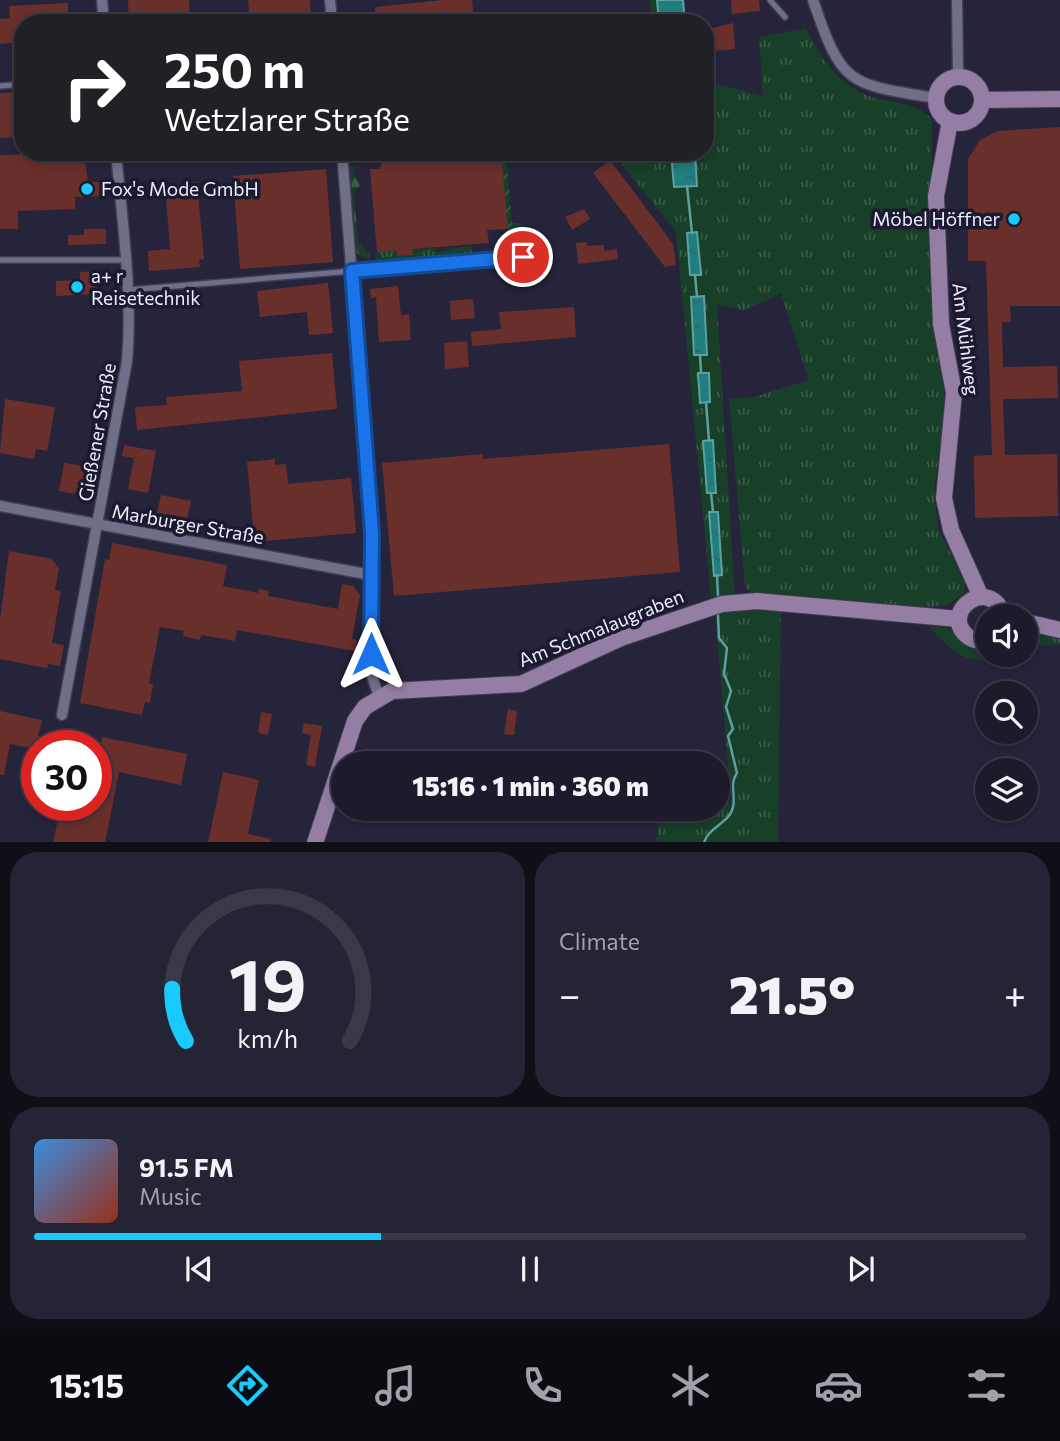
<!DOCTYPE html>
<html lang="en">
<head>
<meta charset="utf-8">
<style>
	:root { --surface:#1c1b2c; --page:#252434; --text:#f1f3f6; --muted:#a0a1a9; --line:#3a3948; --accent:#1acafc }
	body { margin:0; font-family:Commissioner,sans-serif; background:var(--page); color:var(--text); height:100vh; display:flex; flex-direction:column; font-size:26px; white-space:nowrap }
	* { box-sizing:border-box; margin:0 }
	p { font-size:23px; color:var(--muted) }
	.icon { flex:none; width:38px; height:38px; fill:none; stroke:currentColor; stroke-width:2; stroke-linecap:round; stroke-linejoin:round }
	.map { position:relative; height:842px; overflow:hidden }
	.sheet { display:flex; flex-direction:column; gap:10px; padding:10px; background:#0f0f18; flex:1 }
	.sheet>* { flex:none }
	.hud { position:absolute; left:14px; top:14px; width:700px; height:147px; border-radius:28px; box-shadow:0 4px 10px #0003,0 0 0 2px var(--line); background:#202124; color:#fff; overflow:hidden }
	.controls { position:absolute; left:975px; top:604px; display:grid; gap:14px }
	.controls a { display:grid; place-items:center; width:63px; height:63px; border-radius:50%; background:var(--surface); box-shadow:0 4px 10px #0003,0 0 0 2px var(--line); font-size:35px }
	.speed { position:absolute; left:21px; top:730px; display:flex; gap:14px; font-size:35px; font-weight:700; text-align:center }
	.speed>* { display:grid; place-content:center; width:91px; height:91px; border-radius:50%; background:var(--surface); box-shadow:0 4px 10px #0003,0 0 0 2px var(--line); line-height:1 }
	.speed .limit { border:10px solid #d22; background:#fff; color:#111 }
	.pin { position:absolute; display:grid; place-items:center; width:60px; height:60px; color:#fff; margin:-30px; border:4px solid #fff; border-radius:50%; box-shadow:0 2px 7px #0007 }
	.me { position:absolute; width:77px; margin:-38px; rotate:0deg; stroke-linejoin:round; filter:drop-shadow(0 0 5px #0008) }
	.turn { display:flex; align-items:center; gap:24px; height:147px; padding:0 35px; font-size:32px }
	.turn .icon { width:91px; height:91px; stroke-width:2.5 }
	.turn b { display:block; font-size:49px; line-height:60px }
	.big { font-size:52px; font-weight:800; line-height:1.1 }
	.sheet .tile { flex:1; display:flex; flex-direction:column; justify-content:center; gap:10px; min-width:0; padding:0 24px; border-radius:28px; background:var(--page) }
	.sheet .dial { align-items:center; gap:0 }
	.dial svg { height:182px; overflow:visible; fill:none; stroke:var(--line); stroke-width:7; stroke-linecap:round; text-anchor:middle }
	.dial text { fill:var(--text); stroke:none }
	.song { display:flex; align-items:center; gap:21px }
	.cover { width:84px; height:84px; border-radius:10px; background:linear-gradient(135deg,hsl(210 70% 55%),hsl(10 70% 35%)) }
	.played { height:7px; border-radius:4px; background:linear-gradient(90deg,var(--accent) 35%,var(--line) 35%) }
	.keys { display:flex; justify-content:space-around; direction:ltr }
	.heat { display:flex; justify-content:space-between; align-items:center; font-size:38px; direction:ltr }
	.sheet .tiles { flex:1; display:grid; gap:10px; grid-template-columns:1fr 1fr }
	.tile:last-child { grid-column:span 2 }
	.trip { position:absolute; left:331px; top:751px; width:399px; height:70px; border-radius:35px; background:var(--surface); box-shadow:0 4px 10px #0003,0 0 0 2px var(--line); font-weight:800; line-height:70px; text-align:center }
	.tab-bar { display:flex; height:112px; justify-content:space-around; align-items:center; background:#0b0b12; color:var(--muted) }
	.tab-bar .icon { width:49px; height:49px }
	.tab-bar .selected { color:var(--accent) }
	.tab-bar b { font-size:32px; color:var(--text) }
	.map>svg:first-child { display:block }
</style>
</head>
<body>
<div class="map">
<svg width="1060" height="843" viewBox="0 0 1060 843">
	<defs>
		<pattern id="grass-tufts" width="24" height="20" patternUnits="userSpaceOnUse" patternTransform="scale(1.75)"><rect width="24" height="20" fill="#183f28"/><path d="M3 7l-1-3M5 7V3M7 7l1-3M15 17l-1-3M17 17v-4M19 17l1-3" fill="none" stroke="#3a5b48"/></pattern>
		<pattern id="forest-firs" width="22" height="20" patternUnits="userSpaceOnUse" patternTransform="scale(1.75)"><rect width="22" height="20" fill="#183f28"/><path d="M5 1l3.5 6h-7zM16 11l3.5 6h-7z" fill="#3a5b48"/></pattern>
		<pattern id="garden-furrows" width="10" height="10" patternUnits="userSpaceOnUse" patternTransform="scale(1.75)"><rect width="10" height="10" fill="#183f28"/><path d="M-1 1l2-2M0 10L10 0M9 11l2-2" fill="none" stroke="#3a5b48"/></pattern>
		<pattern id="water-ripples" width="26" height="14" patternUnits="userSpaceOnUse" patternTransform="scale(1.75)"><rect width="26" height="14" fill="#217e7e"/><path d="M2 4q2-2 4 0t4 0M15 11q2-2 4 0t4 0" fill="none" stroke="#326568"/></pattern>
	</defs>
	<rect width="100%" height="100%" fill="#26243b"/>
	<g fill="url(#grass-tufts)" fill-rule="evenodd">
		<polygon points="650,0 657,0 659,23 492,23 491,13 651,22"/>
		<path d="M806 28C820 55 834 79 862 93 883 104 918 100 932 120L931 292 945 400 934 494 939 531 965 583 964 593 948 605 925 607 755 595 745 587 729 399 753 397 809 380 781 294 744 310 717 305 735 597 711 599 676 232 612 152H671L674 187 697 186 695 152H705V81L763 96 759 37ZM704 296 706 355H695L691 297ZM712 440 716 493H707L703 441Z"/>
		<polygon points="471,245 472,253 376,261 377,252 435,248 436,252"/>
		<polygon points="781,610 778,842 656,843 659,817 701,809 718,808 718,805 731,802 715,611"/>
		<path d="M928 626 948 628 987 647V654L1003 655C970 671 950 649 928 626Z"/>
		<polygon points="1026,633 1060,639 1060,644 1026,646"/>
	</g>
	<polygon fill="url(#forest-firs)" points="358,166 353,173 360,185 354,192 358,242 370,254 370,261 357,253 350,167"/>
	<polygon fill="url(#garden-furrows)" points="501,152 506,152 512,223 522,223 522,229 513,230 514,238 495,251 500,237 508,236"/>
	<g fill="url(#water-ripples)" stroke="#5e9fa4" stroke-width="2">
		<polygon points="657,0 683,0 685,23 659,23"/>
		<polygon points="671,152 695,152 697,186 674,187"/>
		<polygon points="697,232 701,275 690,275 687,233"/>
		<polygon points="704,296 707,355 694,355 691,297"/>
		<polygon points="698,373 709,373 710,402 700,403"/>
		<polygon points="713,440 716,493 707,493 703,441"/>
		<polygon points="709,512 718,512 722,575 714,576"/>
	</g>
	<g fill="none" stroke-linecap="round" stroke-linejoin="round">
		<g stroke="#5e9fa4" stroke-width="2.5">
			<polyline points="687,186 692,233"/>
			<polyline points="695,275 697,297"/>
			<polyline points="700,355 701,373"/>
			<polyline points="706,402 709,441"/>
			<polyline points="711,493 713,512"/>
			<polyline points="717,575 718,596"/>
			<path d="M704 843C708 827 730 823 733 807 736 795 729 784 737 773L728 736 733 729 726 707 731 691 724 674 727 648 719 638 718 615"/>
		</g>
	</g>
	<g fill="#69302b">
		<polygon points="128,0 189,0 190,23 129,23"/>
		<polygon points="248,0 310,0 312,23 250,23"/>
		<polygon points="443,0 472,0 474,23 376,23 375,7"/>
		<polygon points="731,0 759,0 760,11 732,14"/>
		<polygon points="68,3 68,23 23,23 23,74 15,75 12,43 0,44 0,19 10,18 9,6"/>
		<polygon points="733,23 735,49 711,51 709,29"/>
		<polygon points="23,92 23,137 0,138 0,93"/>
		<polygon points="1060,127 1060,306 1010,306 1011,322 1002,322 1003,367 1057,366 1058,398 1003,399 1005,455 1057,454 1058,516 975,518 974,456 992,455 986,261 968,261 968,159 980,140 998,131"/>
		<polygon points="454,152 471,152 472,155 501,152 508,229 487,230 489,243 412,249 413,255 397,256 397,251 377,252 370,169 380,169 382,161"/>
		<polygon points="84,153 88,182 101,182 102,196 75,197 75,209 18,211 18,229 0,229 0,155"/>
		<polygon points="610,160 673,244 676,265 665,267 593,173"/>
		<polygon points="326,169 333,262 240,269 233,176"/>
		<polygon points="197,182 204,259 199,260 200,267 149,271 148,251 170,249 165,185"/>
		<polygon points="584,209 590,219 572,230 565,217"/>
		<polygon points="84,229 106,229 106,244 68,245 68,235 84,235"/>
		<polygon points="587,242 587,246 604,245 604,251 617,249 618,259 578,264 576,243"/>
		<polygon points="96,271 97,294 56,296 56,281 80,280 80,272"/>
		<polygon points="328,283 333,333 309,335 307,312 260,317 257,291"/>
		<polygon points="398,286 401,315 409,314 411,340 379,342 376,297 371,298 370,289"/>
		<polygon points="473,299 475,318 451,320 450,301"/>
		<polygon points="574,307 576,337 472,346 471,332 501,329 499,312"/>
		<polygon points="467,341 469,367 445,369 444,343"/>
		<polygon points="332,353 337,409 137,430 135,407 167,405 166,397 242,391 239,361"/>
		<polygon points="5,399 55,407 47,451 36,449 34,459 0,453"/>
		<polygon points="669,444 680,572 394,596 382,463 483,454 483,459"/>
		<polygon points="124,445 156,451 148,493 128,489 134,458 122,456"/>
		<polygon points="275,459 275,465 286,464 288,484 351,478 356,533 263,541 263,535 254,536 247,462"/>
		<polygon points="64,463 92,467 88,489 78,488 77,494 59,491"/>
		<polygon points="161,495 191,501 186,524 156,518"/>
		<polygon points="112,543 227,565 223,586 258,593 259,589 269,591 268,596 338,609 342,584 353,586 360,595 352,639 357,640 355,651 237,630 235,641 201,635 200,640 183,636 184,631 160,627 149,683 153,684 150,703 145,702 142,715 80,703 105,559 109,560"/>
		<polygon points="9,551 52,559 59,569 55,590 61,591 52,643 64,645 60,666 48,664 47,668 0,659 0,620"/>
		<polygon points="508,709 517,711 514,735 504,734"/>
		<polygon points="0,711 42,720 38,736 45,737 43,746 37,746 37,749 10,744 4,775 0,775"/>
		<polygon points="261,712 272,714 268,735 258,733"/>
		<polygon points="304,723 322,726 315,767 306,765 311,735 302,733"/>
		<polygon points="102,737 187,754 181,785 119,772 105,843 53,843 61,805 96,805 96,764"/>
		<polygon points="223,772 259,780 248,834 271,839 271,843 208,843"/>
	</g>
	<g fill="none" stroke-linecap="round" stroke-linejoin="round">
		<defs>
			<g id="lane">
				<polyline points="770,0 785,17"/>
				<polyline points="0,86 23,84"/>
				<polyline points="179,152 184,156 229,152"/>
				<polyline points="342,154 356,153"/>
				<polyline points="523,257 535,274"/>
				<polyline points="0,260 125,260"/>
				<polyline points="128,290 352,271"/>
			</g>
			<g id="street">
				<polyline points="102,0 104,23"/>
				<polyline points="330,0 332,23"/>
				<path d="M813 0C842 86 848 84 936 98"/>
				<polyline points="957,0 958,77"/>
				<polyline points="342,152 372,533 371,673 379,697"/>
				<polyline points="352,271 523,257"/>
				<polyline points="0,506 371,575"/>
				<path d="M62 715 127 361C133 292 122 221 116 152"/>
			</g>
			<g id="secondary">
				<circle cx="959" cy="100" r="23"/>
				<polyline points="982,100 1060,99"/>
				<polyline points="950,121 936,196 941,324 954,393 944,498 951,530 981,597"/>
				<polyline points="1026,622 1060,630"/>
				<path d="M987 640C979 641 973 641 966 635 940 610 992 575 1003 616"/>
				<polyline points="315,843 355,721 365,707 392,691 521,684 621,638 722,604 757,601 959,619"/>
			</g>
		</defs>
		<use href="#lane" stroke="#403e52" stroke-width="8"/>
		<use href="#street" stroke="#403e52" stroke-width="13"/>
		<use href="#secondary" stroke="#403e52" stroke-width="18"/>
		<use href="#lane" stroke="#706f8a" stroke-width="5"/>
		<use href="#street" stroke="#706f8a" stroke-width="10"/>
		<use href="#secondary" stroke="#947ea4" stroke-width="16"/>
	</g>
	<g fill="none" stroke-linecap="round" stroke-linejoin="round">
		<defs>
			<polyline id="route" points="371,654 372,533 352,271 523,257"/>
		</defs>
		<use href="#route" stroke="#114b97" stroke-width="18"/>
		<use href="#route" stroke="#1a73e8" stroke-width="12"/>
	</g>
	<g fill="#1acafc" stroke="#1c1a31" stroke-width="2.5">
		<circle cx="87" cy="189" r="7"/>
		<circle cx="1014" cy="219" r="7"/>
		<circle cx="77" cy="287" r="7"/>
	</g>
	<g text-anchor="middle" stroke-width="7" stroke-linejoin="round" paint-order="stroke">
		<g font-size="19" fill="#ececfc" stroke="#1c1a31" text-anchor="start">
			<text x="101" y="196">Fox's Mode GmbH</text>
			<text x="1000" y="226" text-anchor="end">Möbel Höffner</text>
			<text x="91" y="283">a+ r<tspan x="91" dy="22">Reisetechnik</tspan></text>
		</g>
		<g font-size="19" fill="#ececfc" stroke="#1c1a31">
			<text transform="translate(966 339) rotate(83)" y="7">Am Mühlweg</text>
			<text transform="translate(97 432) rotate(-80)" y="7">Gießener Straße</text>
			<text transform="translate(188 524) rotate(10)" y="7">Marburger Straße</text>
			<text transform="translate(601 628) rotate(-22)" y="7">Am Schmalaugraben</text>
		</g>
	</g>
</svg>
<div class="controls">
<a><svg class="icon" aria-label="sound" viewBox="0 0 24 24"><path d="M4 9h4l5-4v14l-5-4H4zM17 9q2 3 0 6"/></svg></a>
<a><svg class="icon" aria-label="search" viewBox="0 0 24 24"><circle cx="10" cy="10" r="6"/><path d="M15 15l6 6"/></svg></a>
<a><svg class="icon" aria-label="layers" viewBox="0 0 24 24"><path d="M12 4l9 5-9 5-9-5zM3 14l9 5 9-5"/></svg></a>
</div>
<div class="speed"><div class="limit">30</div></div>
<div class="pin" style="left:523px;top:257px;background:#d93025"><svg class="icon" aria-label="arrive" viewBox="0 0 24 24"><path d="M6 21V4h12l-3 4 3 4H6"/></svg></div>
<svg class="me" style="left:371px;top:654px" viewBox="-20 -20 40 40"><path d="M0-17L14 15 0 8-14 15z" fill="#1a73e8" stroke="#fff" stroke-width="4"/></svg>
<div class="trip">15:16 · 1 min · 360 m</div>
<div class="hud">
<div class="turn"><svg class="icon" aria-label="right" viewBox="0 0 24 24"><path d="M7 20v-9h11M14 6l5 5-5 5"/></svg><div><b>250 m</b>Wetzlarer Straße</div></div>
</div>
</div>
<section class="sheet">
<div class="tiles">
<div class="tile dial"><svg viewBox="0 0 100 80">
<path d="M14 69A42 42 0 1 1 86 69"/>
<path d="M14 69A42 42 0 0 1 8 46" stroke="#1acafc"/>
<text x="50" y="56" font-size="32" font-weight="700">19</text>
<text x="50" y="72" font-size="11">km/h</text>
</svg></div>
<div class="tile"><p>Climate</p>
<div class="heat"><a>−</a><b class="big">21.5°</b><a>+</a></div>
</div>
<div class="tile">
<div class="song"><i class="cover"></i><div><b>91.5 FM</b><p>Music</p></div></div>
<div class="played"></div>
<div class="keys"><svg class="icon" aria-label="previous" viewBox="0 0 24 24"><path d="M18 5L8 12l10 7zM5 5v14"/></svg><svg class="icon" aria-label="pause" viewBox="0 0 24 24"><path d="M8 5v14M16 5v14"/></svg><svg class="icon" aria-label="next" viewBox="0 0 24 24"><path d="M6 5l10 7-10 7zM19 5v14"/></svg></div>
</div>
</div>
</section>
<nav class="tab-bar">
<b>15:15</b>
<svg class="icon selected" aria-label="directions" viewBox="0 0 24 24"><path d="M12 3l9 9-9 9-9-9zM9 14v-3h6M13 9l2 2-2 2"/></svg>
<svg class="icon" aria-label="music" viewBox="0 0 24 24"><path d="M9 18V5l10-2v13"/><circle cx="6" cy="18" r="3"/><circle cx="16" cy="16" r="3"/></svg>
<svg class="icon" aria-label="phone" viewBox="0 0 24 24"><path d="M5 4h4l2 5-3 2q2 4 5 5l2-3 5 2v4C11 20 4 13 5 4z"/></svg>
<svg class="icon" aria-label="climate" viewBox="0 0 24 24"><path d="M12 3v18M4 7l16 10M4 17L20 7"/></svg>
<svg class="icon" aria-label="car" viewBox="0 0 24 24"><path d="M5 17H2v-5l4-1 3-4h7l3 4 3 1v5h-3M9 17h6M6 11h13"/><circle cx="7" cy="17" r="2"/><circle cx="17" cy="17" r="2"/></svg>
<svg class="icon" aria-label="filters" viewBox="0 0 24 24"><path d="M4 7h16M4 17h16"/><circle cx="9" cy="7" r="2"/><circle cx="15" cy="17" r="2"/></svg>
</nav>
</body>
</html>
